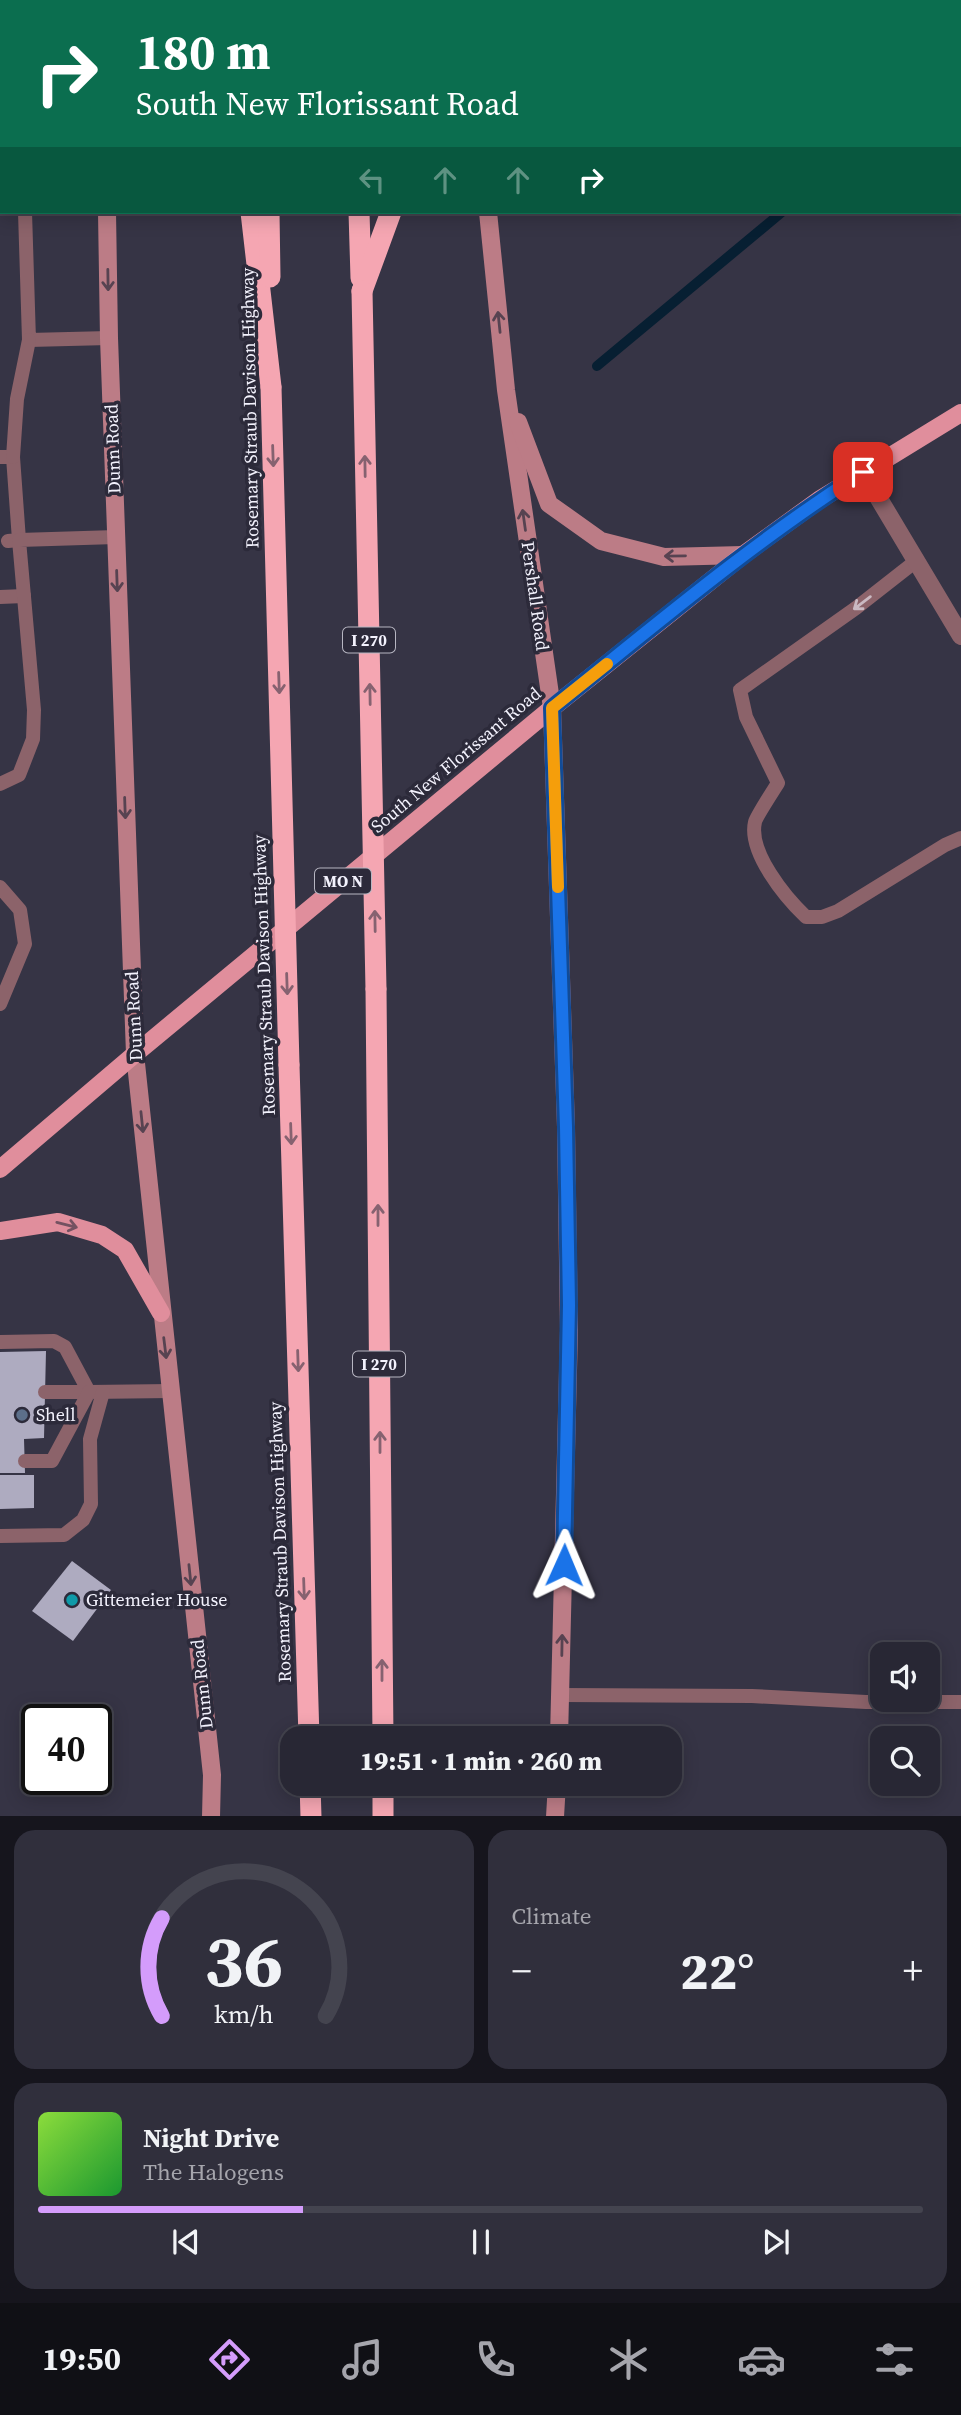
<!DOCTYPE html>
<html lang="en">
<head>
<meta charset="utf-8">
<style>
	:root { --surface:#282734; --page:#302f3c; --text:#f1f3f6; --muted:#a5a5ac; --line:#44444f; --accent:#d49cfb }
	body { margin:0; font-family:"Source Serif 4",serif; background:var(--page); color:var(--text); height:100vh; display:flex; flex-direction:column; font-size:26px; white-space:nowrap }
	* { box-sizing:border-box; margin:0 }
	p { font-size:23px; color:var(--muted) }
	.icon { flex:none; width:38px; height:38px; fill:none; stroke:currentColor; stroke-width:2; stroke-linecap:round; stroke-linejoin:round }
	.map { position:relative; height:1816px; overflow:hidden }
	.details { display:flex; flex-direction:column; gap:14px; padding:14px; background:#16151d; flex:1 }
	.details>* { flex:none }
	.guide { position:absolute; left:0px; top:0px; width:962px; height:214px; box-shadow:0 4px 18px #0003,0 0 0 2px var(--line); background:#0b6e4f; color:#fff; overflow:hidden }
	.fabs { position:absolute; left:870px; top:1642px; display:grid; gap:14px }
	.fabs a { display:grid; place-items:center; width:70px; height:70px; border-radius:14px; background:var(--surface); box-shadow:0 4px 18px #0003,0 0 0 2px var(--line); font-size:35px }
	.speed { position:absolute; left:21px; top:1704px; display:flex; gap:14px; font-size:35px; font-weight:700; text-align:center }
	.speed>* { display:grid; place-content:center; width:91px; height:91px; border-radius:50%; background:var(--surface); box-shadow:0 4px 18px #0003,0 0 0 2px var(--line); line-height:1 }
	.speed .limit { border:4px solid #111; border-radius:10px; background:#fff; color:#111 }
	.pin { position:absolute; display:grid; place-items:center; width:60px; height:60px; color:#fff; margin:-30px; border-radius:14px; box-shadow:0 4px 10px #0006 }
	.me { position:absolute; width:77px; margin:-38px; rotate:1deg; stroke-linejoin:round; filter:drop-shadow(0 0 5px #0008) }
	.turn { display:flex; align-items:center; gap:24px; height:147px; padding:0 21px; font-size:32px }
	.turn .icon { width:91px; height:91px; stroke-width:2.5 }
	.turn b { display:block; font-size:49px; line-height:60px }
	.lanes { display:flex; align-items:center; height:66px; padding:0 21px; background:#0003; justify-content:center; gap:35px; direction:ltr }
	.lanes .off { opacity:.35 }
	.big { font-size:52px; font-weight:800; line-height:1.1 }
	.details .widget { flex:1; display:flex; flex-direction:column; justify-content:center; gap:10px; min-width:0; padding:0 24px; border-radius:21px; background:var(--page) }
	.details .dial { align-items:center; gap:0 }
	.dial svg { height:182px; overflow:visible; fill:none; stroke:var(--line); stroke-width:7; stroke-linecap:round; text-anchor:middle }
	.dial text { fill:var(--text); stroke:none }
	.song { display:flex; align-items:center; gap:21px }
	.cover { width:84px; height:84px; border-radius:10px; background:linear-gradient(135deg,hsl(90 70% 55%),hsl(130 70% 35%)) }
	.played { height:7px; border-radius:4px; background:linear-gradient(90deg,var(--accent) 30%,var(--line) 30%) }
	.keys { display:flex; justify-content:space-around; direction:ltr }
	.heat { display:flex; justify-content:space-between; align-items:center; font-size:38px; direction:ltr }
	.details .tiles { flex:1; display:grid; gap:14px; grid-template-columns:1fr 1fr }
	.widget:last-child { grid-column:span 2 }
	.trip { position:absolute; left:280px; top:1726px; width:402px; height:70px; border-radius:21px; background:var(--surface); box-shadow:0 4px 18px #0003,0 0 0 2px var(--line); font-weight:800; line-height:70px; text-align:center }
	.tabs { display:flex; height:112px; justify-content:space-around; align-items:center; background:#101015; color:var(--muted) }
	.tabs .icon { width:49px; height:49px }
	.tabs .active { color:var(--accent) }
	.tabs b { font-size:32px; color:var(--text) }
	.map>svg:first-child { display:block }
</style>
</head>
<body>
<div class="map">
<svg width="961" height="1817" viewBox="0 0 961 1817">
	<rect width="100%" height="100%" fill="#363445"/>
	<polygon fill="#423e54" points="585,0 932,0 585,2"/>
	<g fill="none" stroke-linecap="round" stroke-linejoin="round">
		<polyline stroke="#071f32" stroke-width="10" points="597,366 782,212"/>
	</g>
	<g fill="#aeabc0">
		<polygon points="46,1351 44,1438 24,1439 25,1473 0,1473 0,1352"/>
		<polygon points="0,1475 34,1475 34,1508 0,1509"/>
		<polygon points="72,1561 111,1590 73,1641 32,1611"/>
	</g>
	<g fill="none" stroke-linecap="round" stroke-linejoin="round">
		<g stroke="#8c636a" stroke-width="14">
			<polyline points="0,93 2,93"/>
			<polyline points="25,212 29,340 109,338"/>
			<polyline points="0,457 13,457 19,540 8,541"/>
			<polyline points="13,457 17,399 29,340"/>
			<path d="M916 561 856 608 740 690 746 717 778 783C773 791 756 817 755 822 748 852 785 897 806 917H822L838 911 945 845 961 838"/>
			<polyline points="0,597 24,596"/>
			<polyline points="0,784 19,775 33,739 34,710 19,540 116,537"/>
			<polyline points="0,887 20,910 25,944 0,1004"/>
			<polyline points="0,1342 54,1341 65,1347 89,1392 45,1392"/>
			<polyline points="25,1461 52,1461 89,1392 171,1391"/>
			<polyline points="0,1536 64,1535 83,1520 91,1504 90,1439 103,1392"/>
			<polyline points="561,1695 752,1696 866,1702 961,1702"/>
		</g>
		<g stroke="#8c636a" stroke-width="18">
			<polyline points="14,2 31,0"/>
			<polyline points="863,472 961,636"/>
		</g>
		<g stroke="#bc7c86" stroke-width="18">
			<polyline points="96,0 96,2"/>
			<polyline points="467,0 467,2"/>
			<polyline points="107,212 109,338 135,1054 212,1775 211,1817"/>
			<polyline points="488,212 506,390 552,708 566,1127 569,1330 559,1738"/>
			<polyline points="518,422 549,504 601,541 664,557 743,555"/>
			<polyline points="555,1817 557,1783"/>
		</g>
		<g stroke="#e08e9c" stroke-width="18">
			<polyline points="0,1169 135,1054 552,708 743,555 819,500 961,413"/>
			<polyline points="0,1231 58,1222 102,1235 125,1250 161,1313"/>
		</g>
		<g stroke="#f5a6b2" stroke-width="21">
			<polyline points="226,0 226,2"/>
			<polyline points="267,0 267,2"/>
			<polyline points="351,0 351,2"/>
			<polyline points="395,2 395,0"/>
			<polyline points="251,212 271,387"/>
			<polyline points="269,212 270,277"/>
			<polyline points="359,212 361,278"/>
			<polyline points="362,291 391,212"/>
			<polyline points="376,989 383,1738"/>
			<polyline points="289,1065 309,1738"/>
			<polyline points="310,1783 311,1817"/>
			<polyline points="383,1783 383,1817"/>
		</g>
		<g stroke="#f5a6b2" stroke-width="21">
			<polyline points="362,291 376,989"/>
			<polyline points="271,387 289,1065"/>
		</g>
	</g>
	<defs><path id="oneway-shaft" d="M-6 0H5M1.5-3L5.5 0L1.5 3" fill="none" stroke-width="1.6" stroke-linecap="round" stroke-linejoin="round" transform="scale(1.75)"/></defs>
	<g stroke="#574351">
		<use href="#oneway-shaft" transform="translate(108 280) rotate(89)"/>
		<use href="#oneway-shaft" transform="translate(499 322) rotate(-96)"/>
		<use href="#oneway-shaft" transform="translate(524 520) rotate(-98)"/>
		<use href="#oneway-shaft" transform="translate(675 556) rotate(179)"/>
		<use href="#oneway-shaft" transform="translate(117 581) rotate(88)"/>
		<use href="#oneway-shaft" transform="translate(125 808) rotate(88)"/>
		<use href="#oneway-shaft" transform="translate(142 1122) rotate(84)"/>
		<use href="#oneway-shaft" transform="translate(165 1348) rotate(83)"/>
		<use href="#oneway-shaft" transform="translate(190 1575) rotate(84)"/>
		<use href="#oneway-shaft" transform="translate(562 1645) rotate(-89)"/>
	</g>
	<g stroke="#866270">
		<use href="#oneway-shaft" transform="translate(273 456) rotate(88)"/>
		<use href="#oneway-shaft" transform="translate(365 466) rotate(-91)"/>
		<use href="#oneway-shaft" transform="translate(279 683) rotate(88)"/>
		<use href="#oneway-shaft" transform="translate(370 694) rotate(-91)"/>
		<use href="#oneway-shaft" transform="translate(375 921) rotate(-91)"/>
		<use href="#oneway-shaft" transform="translate(287 984) rotate(88)"/>
		<use href="#oneway-shaft" transform="translate(291 1134) rotate(88)"/>
		<use href="#oneway-shaft" transform="translate(378 1215) rotate(-90)"/>
		<use href="#oneway-shaft" transform="translate(298 1361) rotate(88)"/>
		<use href="#oneway-shaft" transform="translate(380 1442) rotate(-90)"/>
		<use href="#oneway-shaft" transform="translate(304 1589) rotate(88)"/>
		<use href="#oneway-shaft" transform="translate(382 1670) rotate(-90)"/>
	</g>
	<use stroke="#cab9c2" href="#oneway-shaft" transform="translate(862 603) rotate(143)"/>
	<use stroke="#745261" href="#oneway-shaft" transform="translate(67 1225) rotate(14)"/>
	<g fill="none" stroke-linecap="round" stroke-linejoin="round">
		<defs>
			<path id="route" d="M564 1565 569 1305 566 1127 552 708C653 627 753 542 863 472"/>
		</defs>
		<use href="#route" stroke="#114b97" stroke-width="18"/>
		<use href="#route" stroke="#1a73e8" stroke-width="12"/>
		<polyline stroke="#f59e0b" stroke-width="12" points="558,887 552,708 607,664"/>
	</g>
	<circle fill="#5c6f8a" stroke="#2c2a3a" stroke-width="2.5" cx="22" cy="1415" r="7"/>
	<circle fill="#0f9aa8" stroke="#2c2a3a" stroke-width="2.5" cx="72" cy="1600" r="7"/>
	<g text-anchor="middle" stroke-width="7" stroke-linejoin="round" paint-order="stroke">
		<g fill="#2c2a3a" stroke="#b7b6c2" stroke-width="2">
			<rect x="343" y="627.5" width="52" height="25" rx="5"/>
			<rect x="315" y="868.5" width="56" height="25" rx="5"/>
			<rect x="353" y="1351.5" width="52" height="25" rx="5"/>
		</g>
		<g font-size="16" font-weight="bold" fill="#f3f2fd">
			<text x="369" y="646">I 270</text>
			<text x="343" y="887">MO N</text>
			<text x="379" y="1370">I 270</text>
		</g>
		<g font-size="18" fill="#f3f2fd" stroke="#2c2a3a">
			<text transform="translate(250 408) rotate(-91)" y="6">Rosemary Straub Davison Highway</text>
			<text transform="translate(113 449) rotate(-92)" y="6">Dunn Road</text>
			<text transform="translate(535 596) rotate(82)" y="6">Pershall Road</text>
			<text transform="translate(456 760) rotate(-40)" y="6">South New Florissant Road</text>
			<text transform="translate(264 975) rotate(-92)" y="6">Rosemary Straub Davison Highway</text>
			<text transform="translate(134 1016) rotate(-93)" y="6">Dunn Road</text>
			<text transform="translate(280 1542) rotate(-92)" y="6">Rosemary Straub Davison Highway</text>
			<text transform="translate(202 1684) rotate(-96)" y="6">Dunn Road</text>
		</g>
		<g font-size="18" fill="#f3f2fd" stroke="#2c2a3a" text-anchor="start">
			<text x="36" y="1421">Shell</text>
			<text x="86" y="1606">Gittemeier House</text>
		</g>
	</g>
</svg>
<div class="fabs">
<a><svg class="icon" aria-label="sound" viewBox="0 0 24 24"><path d="M4 9h4l5-4v14l-5-4H4zM17 9q2 3 0 6"/></svg></a>
<a><svg class="icon" aria-label="search" viewBox="0 0 24 24"><circle cx="10" cy="10" r="6"/><path d="M15 15l6 6"/></svg></a>
</div>
<div class="speed"><div class="limit">40</div></div>
<div class="pin" style="left:863px;top:472px;background:#d93025"><svg class="icon" aria-label="arrive" viewBox="0 0 24 24"><path d="M6 21V4h12l-3 4 3 4H6"/></svg></div>
<svg class="me" style="left:564px;top:1565px" viewBox="-20 -20 40 40"><path d="M0-17L14 15 0 8-14 15z" fill="#1a73e8" stroke="#fff" stroke-width="4"/></svg>
<div class="trip">19:51 · 1 min · 260 m</div>
<div class="guide">
<div class="turn"><svg class="icon" aria-label="right" viewBox="0 0 24 24"><path d="M7 20v-9h11M14 6l5 5-5 5"/></svg><div><b>180 m</b>South New Florissant Road</div></div>
<div class="lanes"><svg class="icon off" aria-label="left" viewBox="0 0 24 24"><path d="M17 20v-9H6M10 6l-5 5 5 5"/></svg><svg class="icon off" aria-label="ahead" viewBox="0 0 24 24"><path d="M12 20V5M6 11l6-6 6 6"/></svg><svg class="icon off" aria-label="ahead" viewBox="0 0 24 24"><path d="M12 20V5M6 11l6-6 6 6"/></svg><svg class="icon" aria-label="right" viewBox="0 0 24 24"><path d="M7 20v-9h11M14 6l5 5-5 5"/></svg></div>
</div>
</div>
<section class="details">
<div class="tiles">
<div class="widget dial"><svg viewBox="0 0 100 80">
<path d="M14 69A42 42 0 1 1 86 69"/>
<path d="M14 69A42 42 0 0 1 14 26" stroke="#d49cfb"/>
<text x="50" y="56" font-size="32" font-weight="700">36</text>
<text x="50" y="72" font-size="11">km/h</text>
</svg></div>
<div class="widget"><p>Climate</p>
<div class="heat"><a>−</a><b class="big">22°</b><a>+</a></div>
</div>
<div class="widget">
<div class="song"><i class="cover"></i><div><b>Night Drive</b><p>The Halogens</p></div></div>
<div class="played"></div>
<div class="keys"><svg class="icon" aria-label="previous" viewBox="0 0 24 24"><path d="M18 5L8 12l10 7zM5 5v14"/></svg><svg class="icon" aria-label="pause" viewBox="0 0 24 24"><path d="M8 5v14M16 5v14"/></svg><svg class="icon" aria-label="next" viewBox="0 0 24 24"><path d="M6 5l10 7-10 7zM19 5v14"/></svg></div>
</div>
</div>
</section>
<nav class="tabs">
<b>19:50</b>
<svg class="icon active" aria-label="directions" viewBox="0 0 24 24"><path d="M12 3l9 9-9 9-9-9zM9 14v-3h6M13 9l2 2-2 2"/></svg>
<svg class="icon" aria-label="music" viewBox="0 0 24 24"><path d="M9 18V5l10-2v13"/><circle cx="6" cy="18" r="3"/><circle cx="16" cy="16" r="3"/></svg>
<svg class="icon" aria-label="phone" viewBox="0 0 24 24"><path d="M5 4h4l2 5-3 2q2 4 5 5l2-3 5 2v4C11 20 4 13 5 4z"/></svg>
<svg class="icon" aria-label="climate" viewBox="0 0 24 24"><path d="M12 3v18M4 7l16 10M4 17L20 7"/></svg>
<svg class="icon" aria-label="car" viewBox="0 0 24 24"><path d="M5 17H2v-5l4-1 3-4h7l3 4 3 1v5h-3M9 17h6M6 11h13"/><circle cx="7" cy="17" r="2"/><circle cx="17" cy="17" r="2"/></svg>
<svg class="icon" aria-label="filters" viewBox="0 0 24 24"><path d="M4 7h16M4 17h16"/><circle cx="9" cy="7" r="2"/><circle cx="15" cy="17" r="2"/></svg>
</nav>
</body>
</html>
